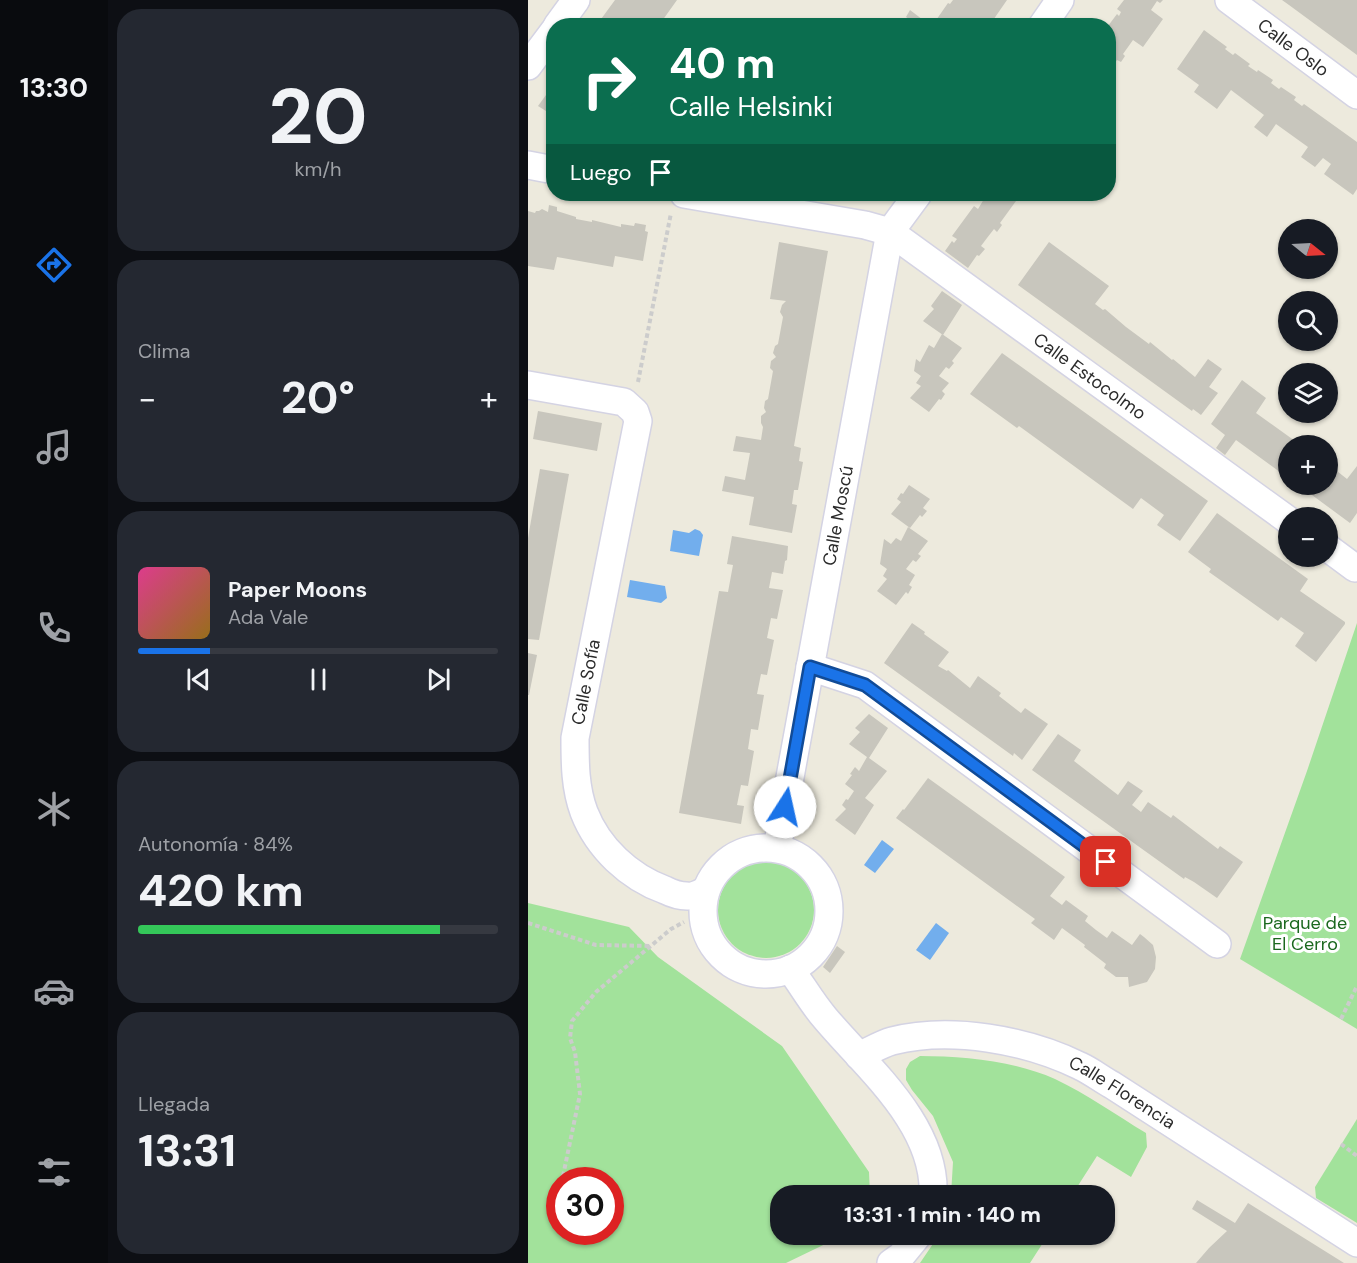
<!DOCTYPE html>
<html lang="es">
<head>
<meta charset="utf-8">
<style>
	:root { --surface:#171b24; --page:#242831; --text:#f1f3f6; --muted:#9ea1a6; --line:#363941; --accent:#1a73e8 }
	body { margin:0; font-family:"DM Sans",sans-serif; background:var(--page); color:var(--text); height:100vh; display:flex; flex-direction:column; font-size:22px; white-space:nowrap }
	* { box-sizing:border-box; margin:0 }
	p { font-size:20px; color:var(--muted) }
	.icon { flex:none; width:33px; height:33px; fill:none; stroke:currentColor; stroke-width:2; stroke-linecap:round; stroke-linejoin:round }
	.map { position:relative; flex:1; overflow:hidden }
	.panel { display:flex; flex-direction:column; gap:9px; padding:9px; background:#0d0f14; width:420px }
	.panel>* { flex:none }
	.guide { position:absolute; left:18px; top:18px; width:570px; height:183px; border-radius:24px; box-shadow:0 2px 4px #0004; background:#0b6e4f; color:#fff; overflow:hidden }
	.needle { width:39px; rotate:108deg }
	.controls { position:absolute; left:750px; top:219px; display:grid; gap:12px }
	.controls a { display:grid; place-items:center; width:60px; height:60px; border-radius:50%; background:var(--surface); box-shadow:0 2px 4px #0004; font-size:30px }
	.speed { position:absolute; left:18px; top:1167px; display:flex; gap:12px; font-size:30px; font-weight:700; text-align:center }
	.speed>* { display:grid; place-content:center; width:78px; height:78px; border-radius:50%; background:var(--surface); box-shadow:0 2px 4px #0004; line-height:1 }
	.speed .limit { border:9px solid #d22; background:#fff; color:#111 }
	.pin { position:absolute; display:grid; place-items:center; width:51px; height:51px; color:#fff; margin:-26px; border-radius:12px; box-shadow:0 3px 9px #0006 }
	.me { position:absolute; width:66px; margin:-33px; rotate:10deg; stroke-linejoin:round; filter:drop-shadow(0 0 4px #0008) }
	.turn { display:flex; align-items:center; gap:21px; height:126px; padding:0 24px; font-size:27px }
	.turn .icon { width:78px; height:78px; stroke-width:2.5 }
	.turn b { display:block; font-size:42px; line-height:51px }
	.then { display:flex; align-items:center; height:57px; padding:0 24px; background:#0003; gap:12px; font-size:22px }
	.big { font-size:45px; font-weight:700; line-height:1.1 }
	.panel .widget { flex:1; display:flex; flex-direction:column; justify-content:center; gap:9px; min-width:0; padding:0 21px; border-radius:24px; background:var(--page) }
	.panel .dial { align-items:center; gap:0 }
	.dial b { font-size:78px; line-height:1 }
	.song { display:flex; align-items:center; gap:18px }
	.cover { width:72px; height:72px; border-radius:9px; background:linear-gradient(135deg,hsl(330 70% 55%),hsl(40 70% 35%)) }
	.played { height:6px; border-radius:3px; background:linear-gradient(90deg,var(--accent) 20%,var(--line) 20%) }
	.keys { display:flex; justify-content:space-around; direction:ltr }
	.heat { display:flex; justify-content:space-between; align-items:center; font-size:33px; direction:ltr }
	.charge { height:9px; border-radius:4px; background:linear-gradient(90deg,#34c759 84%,var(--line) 0) }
	.trip { position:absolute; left:242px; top:1185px; width:345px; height:60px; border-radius:24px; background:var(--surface); box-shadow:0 2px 4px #0004; font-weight:700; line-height:60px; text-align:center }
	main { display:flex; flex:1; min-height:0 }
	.dock { display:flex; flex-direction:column; width:108px; justify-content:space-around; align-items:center; background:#090b0e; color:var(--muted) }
	.dock .icon { width:42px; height:42px }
	.dock .selected { color:var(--accent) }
	.dock b { font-size:27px; color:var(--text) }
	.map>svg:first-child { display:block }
</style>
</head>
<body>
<main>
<nav class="dock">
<b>13:30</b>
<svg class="icon selected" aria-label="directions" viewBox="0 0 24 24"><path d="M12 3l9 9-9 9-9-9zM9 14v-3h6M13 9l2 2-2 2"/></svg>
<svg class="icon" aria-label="music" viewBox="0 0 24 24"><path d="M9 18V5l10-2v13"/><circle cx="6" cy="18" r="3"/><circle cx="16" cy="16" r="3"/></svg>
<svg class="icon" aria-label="phone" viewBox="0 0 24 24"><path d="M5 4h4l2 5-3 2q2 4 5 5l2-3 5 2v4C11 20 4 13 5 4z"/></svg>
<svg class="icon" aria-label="climate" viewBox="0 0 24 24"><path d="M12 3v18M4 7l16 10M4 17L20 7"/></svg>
<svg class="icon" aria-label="car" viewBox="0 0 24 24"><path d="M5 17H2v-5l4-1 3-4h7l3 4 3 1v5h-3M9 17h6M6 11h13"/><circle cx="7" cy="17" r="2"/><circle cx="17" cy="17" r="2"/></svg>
<svg class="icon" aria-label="filters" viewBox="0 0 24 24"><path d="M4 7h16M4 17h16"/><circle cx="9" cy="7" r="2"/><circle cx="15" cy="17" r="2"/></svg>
</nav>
<section class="panel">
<div class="widget dial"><b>20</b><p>km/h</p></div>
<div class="widget"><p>Clima</p>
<div class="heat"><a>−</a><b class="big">20°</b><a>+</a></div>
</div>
<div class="widget">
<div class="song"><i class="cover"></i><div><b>Paper Moons</b><p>Ada Vale</p></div></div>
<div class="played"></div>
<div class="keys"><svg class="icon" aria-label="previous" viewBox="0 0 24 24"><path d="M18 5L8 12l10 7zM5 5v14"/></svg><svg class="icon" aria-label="pause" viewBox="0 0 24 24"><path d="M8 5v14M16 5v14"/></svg><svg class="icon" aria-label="next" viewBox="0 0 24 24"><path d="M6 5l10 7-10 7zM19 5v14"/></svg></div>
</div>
<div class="widget"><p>Autonomía · 84%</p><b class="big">420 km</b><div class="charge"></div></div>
<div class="widget"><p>Llegada</p><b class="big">13:31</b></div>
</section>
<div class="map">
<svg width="829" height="1263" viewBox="0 0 829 1263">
	<rect width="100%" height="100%" fill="#edeadd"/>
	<g fill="#a2e29b" fill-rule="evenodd">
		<polygon points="829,623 829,1029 712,959 779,771"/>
		<circle cx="238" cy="910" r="48"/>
		<path d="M0 903 101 927 130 957 254 1046 341 1172 342 1195 252 1196V1234L316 1235 258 1263H0ZM32 1180H82V1232H32Z"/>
		<path d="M392 1056C436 1056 486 1061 527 1079 559 1094 588 1115 618 1133L619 1147 603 1177 569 1156 544 1195H423L425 1162 405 1116 384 1090 378 1080V1069L382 1062Z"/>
		<polygon points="829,1119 829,1223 788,1198 787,1187"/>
		<polygon points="411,1235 411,1234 520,1235 502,1263 392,1263"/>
	</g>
	<g fill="#72aeed">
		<polygon points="167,529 172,531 175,535 171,556 142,551 145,530 161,533"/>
		<polygon points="102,580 137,586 139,598 133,603 99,597"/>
		<polygon points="354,840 366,849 347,873 336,865"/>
		<polygon points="408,923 421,933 402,960 388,950"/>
	</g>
	<g fill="#c8c6bd">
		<polygon points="87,0 149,0 134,21 131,19 125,26 68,26"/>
		<polygon points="425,0 479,0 461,26 404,26 420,3 422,4"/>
		<polygon points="596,0 635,0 632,3 629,1 623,10 635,19 615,47 605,40 595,54 597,56 593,62 589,60 580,72 580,26 589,14 591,16 593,12 589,9"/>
		<polygon points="754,0 829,0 829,55 761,5"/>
		<polygon points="382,10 403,26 391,26 378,17"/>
		<polygon points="676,30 699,47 697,49 705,55 707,53 722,64 720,66 729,72 730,70 745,80 743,83 751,89 753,87 768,97 766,100 774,106 776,104 829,142 829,189 825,195 796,174 803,164 795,158 787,167 773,157 780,147 748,124 739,137 726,127 736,115 703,90 689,109 666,92 671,85 649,69"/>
		<polygon points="26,84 26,116 10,106"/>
		<polygon points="459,194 498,194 494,199 491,197 472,223 474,225 469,232 466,229 459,238 453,246 457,249 451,256 449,255 440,268 417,251 424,241 426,243 429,239 424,236 446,206 450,209"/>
		<polygon points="21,205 29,207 29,211 48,217 48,219 64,222 64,220 93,227 93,224 106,226 107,223 118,225 117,231 120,232 115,261 87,256 85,267 29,257 26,270 0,266 0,211 7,213 8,211 11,211 14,209 20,212"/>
		<polygon points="251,242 300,251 266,446 273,448 271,461 275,462 270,490 266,490 264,504 269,505 264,533 221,525 226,497 194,491 197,476 217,480 222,453 205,451 208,436 233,440 235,427 233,423 233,416 238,412 236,408 237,401 240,399 245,371 242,368 243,361 248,357 245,353 247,346 250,344 255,317 252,312 254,305 258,301 242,299"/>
		<polygon points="521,242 581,286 567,304 575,310 577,309 598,327 621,344 622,342 644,360 645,359 667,377 680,359 694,369 681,387 690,393 673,415 665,409 664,411 490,285"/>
		<polygon points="414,291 434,305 415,335 395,321 406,309 403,306"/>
		<polygon points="414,334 434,348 424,361 426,363 421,369 418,367 411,376 421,383 414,391 417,394 413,400 411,399 401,412 382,398 393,386 388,383 393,376 386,371 388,359 392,362 401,345 406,348"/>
		<polygon points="474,353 680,501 652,541 629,525 636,515 613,498 605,509 491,426 489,428 442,394"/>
		<polygon points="714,380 738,398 728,413 774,446 760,446 760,478 708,440 697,455 688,448 697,435 683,424"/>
		<polygon points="10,411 74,423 69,451 5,439"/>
		<polygon points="800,464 819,479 829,466 829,513 822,523 769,484 800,484"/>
		<polygon points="12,469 41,474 11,640 0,639 0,538"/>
		<polygon points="381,485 402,499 395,508 399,511 394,517 392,515 382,528 363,514 373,502 369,499 373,493 375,494"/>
		<polygon points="689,513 780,579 772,591 817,622 817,624 788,662 767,646 776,633 753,617 750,621 681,572 683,569 660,552"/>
		<polygon points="380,527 400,541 390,554 393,556 388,562 385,560 378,569 387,575 381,585 384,587 380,594 378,592 368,605 349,591 359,579 355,576 359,569 352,564 356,539 363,544 368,538 373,541"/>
		<polygon points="204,536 260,546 259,560 257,561 255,574 244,572 241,588 255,590 249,619 243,618 239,638 246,640 239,675 233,674 229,694 236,695 230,730 223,729 220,749 226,751 220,786 213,785 209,805 216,806 213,824 151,813 191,591 200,592 205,565 199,564"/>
		<polygon points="384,623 397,632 396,634 421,652 410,666 419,671 420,670 442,688 450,676 473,693 471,696 493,713 497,708 520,724 494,760 486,753 485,756 356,663"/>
		<polygon points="0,653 9,655 1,695 0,695"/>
		<polygon points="341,714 360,728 341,758 359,771 337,798 346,805 327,835 307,820 318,809 314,805 318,799 320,800 326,791 317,784 324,775 322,774 327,767 331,771 339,757 321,744 332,732 327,728"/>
		<polygon points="530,734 553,750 546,761 590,795 600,781 615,791 604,805 613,812 620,802 643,818 645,815 690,849 692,846 715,862 689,898 666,882 657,877 656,879 504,770"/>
		<polygon points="400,778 537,877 522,896 534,905 538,900 560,916 557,921 568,930 579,938 584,931 604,945 612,934 616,937 625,945 628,957 627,969 619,982 601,987 600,977 588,977 576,968 578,964 556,947 557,945 534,928 526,940 503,923 507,919 368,818 375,809 376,810"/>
		<polygon points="309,946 317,952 302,973 295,967"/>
		<polygon points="669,1200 707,1223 720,1203 816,1263 668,1263 681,1248 699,1231 664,1209"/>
	</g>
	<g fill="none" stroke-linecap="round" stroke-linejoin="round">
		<defs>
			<g id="street">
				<path id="s1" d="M701 0 829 95"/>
				<polyline points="29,26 48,0"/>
				<polyline points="514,26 532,0"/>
				<polyline points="0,66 26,31"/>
				<polyline points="0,165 26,170"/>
				<path id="s2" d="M156 194 337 225 362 232 760 520"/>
				<path d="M0 385 96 402 107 412 110 421 47 738C47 763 47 788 56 812 70 848 101 877 137 890 143 893 152 896 159 896 165 897 172 893 177 891"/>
				<polyline points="800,548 827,568"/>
				<polyline points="282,667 337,685 689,944"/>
				<circle cx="238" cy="911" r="63"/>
				<path id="s3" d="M249 848 362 232 390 194"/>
				<path d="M262 969C274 985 284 1003 297 1018 339 1068 409 1125 405 1196"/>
				<path id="s4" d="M331 1056C342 1051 353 1044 364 1041 423 1026 499 1040 552 1066 563 1071 573 1079 584 1085L829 1243"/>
				<polyline points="363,1263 373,1256 391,1234"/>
			</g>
		</defs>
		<use href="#street" stroke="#d4d3e3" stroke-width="30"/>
		<g stroke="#ccc" stroke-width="4" stroke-dasharray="4.5 3" stroke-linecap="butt">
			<polyline points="110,382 143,213"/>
			<polyline points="0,923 68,945 124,946"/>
			<polyline points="813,1019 829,986"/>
			<polyline points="813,1144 829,1156"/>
			<polyline points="35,1176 52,1094 47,1052 42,1038 44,1021 68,992 143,929 156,922"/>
		</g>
		<use href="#street" stroke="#fff" stroke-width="27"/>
	</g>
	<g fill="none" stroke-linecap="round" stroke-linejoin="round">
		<defs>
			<polyline id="route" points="257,807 282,667 337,685 578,862"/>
		</defs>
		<use href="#route" stroke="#114b97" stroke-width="15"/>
		<use href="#route" stroke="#1a73e8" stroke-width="10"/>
	</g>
	<g text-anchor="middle" stroke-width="6" stroke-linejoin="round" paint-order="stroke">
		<g font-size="18" fill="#2b2b2b" stroke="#fff">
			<text dy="6" stroke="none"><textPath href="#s1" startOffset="80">Calle Oslo</textPath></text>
			<text dy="6" stroke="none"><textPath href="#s2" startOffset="456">Calle Estocolmo</textPath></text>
			<text dy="6" stroke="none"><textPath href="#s3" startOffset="338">Calle Moscú</textPath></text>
			<text transform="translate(58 682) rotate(-79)" y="6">Calle Sofía</text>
			<text dy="6" stroke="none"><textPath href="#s4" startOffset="279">Calle Florencia</textPath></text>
		</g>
		<g font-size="18" fill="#1b681e" stroke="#fff">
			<text x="777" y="929">Parque de<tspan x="777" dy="21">El Cerro</tspan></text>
		</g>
	</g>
</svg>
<div class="controls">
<a><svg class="needle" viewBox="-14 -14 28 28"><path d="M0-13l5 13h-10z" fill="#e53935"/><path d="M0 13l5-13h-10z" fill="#9ea1a6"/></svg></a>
<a><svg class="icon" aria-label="search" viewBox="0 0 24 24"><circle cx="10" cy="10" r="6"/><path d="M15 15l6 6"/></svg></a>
<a><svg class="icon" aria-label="layers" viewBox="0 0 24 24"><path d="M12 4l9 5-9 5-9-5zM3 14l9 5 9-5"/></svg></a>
<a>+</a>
<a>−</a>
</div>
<div class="speed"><div class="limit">30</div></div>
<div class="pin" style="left:578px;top:862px;background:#d93025"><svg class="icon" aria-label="arrive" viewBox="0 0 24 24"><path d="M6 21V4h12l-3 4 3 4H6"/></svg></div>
<svg class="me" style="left:257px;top:807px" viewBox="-20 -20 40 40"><circle r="19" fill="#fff"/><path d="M0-13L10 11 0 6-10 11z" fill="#1a73e8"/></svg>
<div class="trip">13:31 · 1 min · 140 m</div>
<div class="guide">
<div class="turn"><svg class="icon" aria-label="right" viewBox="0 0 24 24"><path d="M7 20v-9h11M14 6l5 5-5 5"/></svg><div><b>40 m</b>Calle Helsinki</div></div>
<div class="then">Luego<svg class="icon" aria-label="arrive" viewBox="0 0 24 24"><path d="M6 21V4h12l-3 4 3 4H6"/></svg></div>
</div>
</div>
</main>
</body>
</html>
